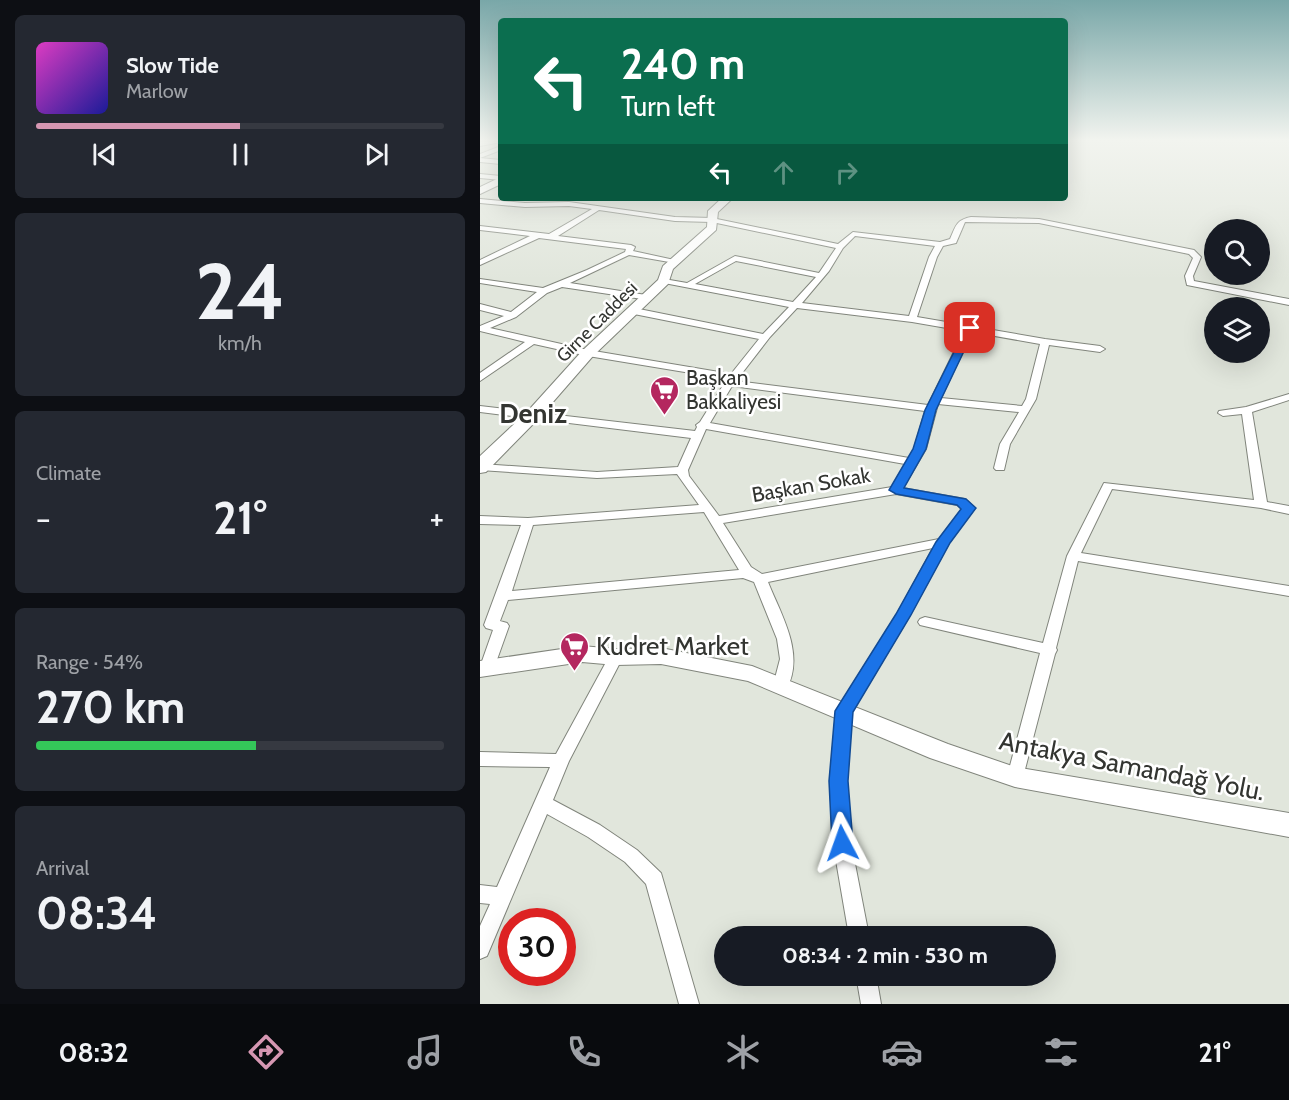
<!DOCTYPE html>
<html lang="en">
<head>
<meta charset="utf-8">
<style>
	:root { --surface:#171b24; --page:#242831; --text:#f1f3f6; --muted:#9ea1a6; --line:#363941; --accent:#d697b2 }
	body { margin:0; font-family:Cabin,sans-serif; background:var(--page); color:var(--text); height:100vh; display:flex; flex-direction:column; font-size:22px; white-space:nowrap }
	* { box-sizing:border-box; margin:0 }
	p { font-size:20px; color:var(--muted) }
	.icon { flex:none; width:33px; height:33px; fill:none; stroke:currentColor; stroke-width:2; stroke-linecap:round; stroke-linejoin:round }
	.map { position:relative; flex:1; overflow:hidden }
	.details { display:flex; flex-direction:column; gap:15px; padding:15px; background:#0d0f14; width:480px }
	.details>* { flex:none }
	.top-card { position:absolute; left:18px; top:18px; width:570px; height:183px; border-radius:6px; box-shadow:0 6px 24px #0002; background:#0b6e4f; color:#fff; overflow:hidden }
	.tools { position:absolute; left:724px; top:219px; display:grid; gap:12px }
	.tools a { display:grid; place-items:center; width:66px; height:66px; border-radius:50%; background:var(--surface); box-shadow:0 6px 24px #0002; font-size:30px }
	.speed { position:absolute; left:18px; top:908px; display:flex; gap:12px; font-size:30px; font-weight:700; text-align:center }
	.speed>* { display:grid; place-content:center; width:78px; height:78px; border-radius:50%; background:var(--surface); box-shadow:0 6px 24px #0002; line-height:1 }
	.speed .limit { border:9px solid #d22; background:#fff; color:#111 }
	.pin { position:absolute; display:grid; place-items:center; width:51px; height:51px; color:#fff; margin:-26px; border-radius:12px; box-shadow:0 3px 9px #0006 }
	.me { position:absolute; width:66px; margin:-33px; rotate:356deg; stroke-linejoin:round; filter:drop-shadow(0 0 4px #0008) }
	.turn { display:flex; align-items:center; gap:21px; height:126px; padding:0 24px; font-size:27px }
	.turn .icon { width:78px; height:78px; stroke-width:2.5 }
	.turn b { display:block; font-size:42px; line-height:51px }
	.lanes { display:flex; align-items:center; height:57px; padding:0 24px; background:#0003; justify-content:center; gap:30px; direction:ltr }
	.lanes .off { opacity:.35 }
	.big { font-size:45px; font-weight:700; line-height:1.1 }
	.details .tile { flex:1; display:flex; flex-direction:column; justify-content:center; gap:9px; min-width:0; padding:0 21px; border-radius:9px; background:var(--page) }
	.details .dial { align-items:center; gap:0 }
	.dial b { font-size:78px; line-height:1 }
	.song { display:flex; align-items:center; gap:18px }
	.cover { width:72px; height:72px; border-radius:9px; background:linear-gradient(135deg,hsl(310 70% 55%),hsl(240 70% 35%)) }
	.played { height:6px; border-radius:3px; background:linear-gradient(90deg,var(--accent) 50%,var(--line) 50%) }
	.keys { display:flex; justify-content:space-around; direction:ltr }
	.heat { display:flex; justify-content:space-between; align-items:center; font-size:33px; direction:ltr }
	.charge { height:9px; border-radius:4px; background:linear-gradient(90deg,#34c759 54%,var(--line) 0) }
	.trip { position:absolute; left:234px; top:926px; width:342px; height:60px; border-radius:30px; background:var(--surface); box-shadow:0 6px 24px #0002; font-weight:700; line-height:60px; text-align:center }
	.dock { display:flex; height:96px; justify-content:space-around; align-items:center; background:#090b0e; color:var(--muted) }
	.dock .icon { width:42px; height:42px }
	.dock .current { color:var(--accent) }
	.dock b { font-size:27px; color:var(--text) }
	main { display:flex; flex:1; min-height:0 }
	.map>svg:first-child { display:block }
</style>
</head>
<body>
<main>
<section class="details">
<div class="tile">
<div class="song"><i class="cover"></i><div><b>Slow Tide</b><p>Marlow</p></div></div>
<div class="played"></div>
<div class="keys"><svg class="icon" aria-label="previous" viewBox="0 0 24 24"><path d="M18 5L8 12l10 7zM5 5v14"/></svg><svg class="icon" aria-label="pause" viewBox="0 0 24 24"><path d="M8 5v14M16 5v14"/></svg><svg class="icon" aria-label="next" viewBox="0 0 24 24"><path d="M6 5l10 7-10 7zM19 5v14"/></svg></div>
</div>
<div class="tile dial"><b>24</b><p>km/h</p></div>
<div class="tile"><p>Climate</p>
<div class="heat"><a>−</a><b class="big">21°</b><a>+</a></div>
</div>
<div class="tile"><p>Range · 54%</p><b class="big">270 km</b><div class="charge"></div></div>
<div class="tile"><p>Arrival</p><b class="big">08:34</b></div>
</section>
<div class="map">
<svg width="809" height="1004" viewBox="0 0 809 1004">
	<rect width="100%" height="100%" fill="#e1e6dc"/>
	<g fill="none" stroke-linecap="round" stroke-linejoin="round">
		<defs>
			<g id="street">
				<polygon points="21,146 21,150 0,158 0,154"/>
				<polygon points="0,158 21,160 21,164 0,162"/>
				<polygon points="0,174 21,176 21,180 0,178"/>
				<path d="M0 199 45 203 89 202 195 217 232 218 358 244 373 232 460 242 470 239C476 226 476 220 491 217L559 219 714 250 721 257 713 276 714 281 809 299V305L707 285 705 276 713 258 709 254 559 223 485 222 476 243 463 246 457 257 437 317 565 339 620 346 625 349 620 352 569 345 556 399 530 444 524 470H516L514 468 520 444 539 412 458 404 446 449 423 488 485 499 495 508 469 543 430 615 372 712 366 781 371 843 389 936H369L353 843 350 781 356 711 417 614 453 548 288 582C301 615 326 654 306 690L301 692 296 690 293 686 300 659 297 639 274 582 263 578 28 600 20 621 27 623 29 626 14 668 12 672 7 673 2 672 0 667 13 630 6 628 4 625 41 525 0 524V516L48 518 219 505 197 474 117 478 0 470 1 464 117 472 198 467 211 438 0 412V406L215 431 217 427 216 425 220 422 247 379 108 356 54 344 0 381V373L45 342 0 331V326L24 316 0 310V304L31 312 57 292 0 283V279L63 288 107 270 145 252 146 249 59 238 0 265V260L50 236 0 230V226L69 234 112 209 89 206 45 207 0 203ZM119 210 195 221 232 222 356 248 339 273 255 256 207 283 184 279 180 281 184 283 309 307 283 334 154 308 150 311 154 314 279 339 251 374 108 350 10 328 36 317 67 293 82 287 169 300V296L166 295 90 283 149 255 195 263 199 261 153 251 155 247 151 245 78 236ZM375 236 455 246 449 257 429 316 322 303 349 271 363 248ZM256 261 336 277 313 302 215 284ZM317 308 432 322 484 331 448 405 256 381 290 337ZM492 332 560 344 546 399 542 406 461 398ZM252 386 445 411 434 449 429 458 230 423ZM226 429 425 464 412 487 239 516 209 476 208 470ZM416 494 477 505 482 509 459 539 282 574 271 567 243 523ZM224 512 259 570 32 591 53 525Z"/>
				<polygon points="809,394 809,400 772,412 787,502 809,506 809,514 781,508 632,489 601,553 809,586 809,596 598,561 576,648 577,650 575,654 543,777 541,782 535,784 529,782 527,777 560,653 440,625 438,622 440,619 445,617 563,643 587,556 624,483 774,500 762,414 743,416 738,413 739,411 766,407"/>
				<polygon points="136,652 141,653 143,657 89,761 73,800 120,825 157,850 181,873 219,1004 199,1004 166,884 145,862 108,837 67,814 7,956 0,959 0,926 10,904 0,903 0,885 17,887 70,767 0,766 0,752 76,754 131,653"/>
				<polygon points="376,975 396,975 401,1004 381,1004"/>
			</g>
			<g id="secondary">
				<polygon points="0,140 21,140 21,142 0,146"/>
				<polygon points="21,177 21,184 0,194 0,187"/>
				<polygon points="242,198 253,198 238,212 236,230 193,269 188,284 113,356 59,418 6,472 0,473 0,456 47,412 103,350 178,280 183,266 227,227 228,211"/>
				<polygon points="102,646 136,649 181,648 272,666 468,744 535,767 809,813 809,837 535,787 450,758 268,681 181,664 136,665 102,662 0,677 0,661"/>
			</g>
		</defs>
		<use href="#street" stroke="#81857c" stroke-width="2"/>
		<use href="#secondary" stroke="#81857c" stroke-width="2"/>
		<use href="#street" fill="#fff" fill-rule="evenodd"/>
		<use href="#secondary" fill="#fff" fill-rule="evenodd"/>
	</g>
	<linearGradient id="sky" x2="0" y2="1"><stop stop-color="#79a7a8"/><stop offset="0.5" stop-color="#f2f4ef"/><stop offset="1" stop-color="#f2f4ef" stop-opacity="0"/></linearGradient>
	<rect width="809" height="280" fill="url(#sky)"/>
	<polygon fill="#1a73e8" stroke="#114b97" stroke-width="1.5" points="487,326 495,328 456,410 446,449 424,488 486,499 496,508 470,543 431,615 373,712 368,781 373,843 370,849 362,852 355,849 352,843 349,781 355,711 416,614 456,542 481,509 477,505 416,494 409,490 433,449 445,410"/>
	<defs>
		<symbol id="supermarket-pin" viewBox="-11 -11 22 30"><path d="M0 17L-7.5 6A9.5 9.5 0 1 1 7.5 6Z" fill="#b4275f" stroke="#fff"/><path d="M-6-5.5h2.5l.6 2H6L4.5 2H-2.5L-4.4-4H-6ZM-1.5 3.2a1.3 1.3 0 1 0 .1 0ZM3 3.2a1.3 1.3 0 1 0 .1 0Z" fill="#fff"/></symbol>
	</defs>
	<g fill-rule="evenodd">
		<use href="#supermarket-pin" x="168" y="374" width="33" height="45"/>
		<use href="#supermarket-pin" x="78" y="630" width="33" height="45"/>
	</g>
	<g text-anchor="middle" stroke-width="5" stroke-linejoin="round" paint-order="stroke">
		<g font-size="18" fill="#333531" stroke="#fff">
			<text transform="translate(117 322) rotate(-45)" y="6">Girne Caddesi</text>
		</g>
		<g font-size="21" fill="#333531" stroke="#fff" text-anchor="start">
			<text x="206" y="385">Başkan<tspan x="206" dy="24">Bakkaliyesi</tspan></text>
		</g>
		<g font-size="21" fill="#333531" stroke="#fff">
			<text transform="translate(331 485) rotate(-10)" y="7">Başkan Sokak</text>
		</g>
		<g font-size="26" fill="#333531" stroke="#fff" text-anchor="start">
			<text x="116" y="655">Kudret Market</text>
		</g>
		<g font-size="26" fill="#333531" stroke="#fff">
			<text transform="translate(652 766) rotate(11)" y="9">Antakya Samandağ Yolu.</text>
		</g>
		<g font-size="27" font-weight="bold" fill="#333531" stroke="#fff">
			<text x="53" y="423">Deniz</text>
		</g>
	</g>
</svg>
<div class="tools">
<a><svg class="icon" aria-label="search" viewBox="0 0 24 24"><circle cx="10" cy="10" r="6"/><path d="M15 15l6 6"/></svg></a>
<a><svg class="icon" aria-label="layers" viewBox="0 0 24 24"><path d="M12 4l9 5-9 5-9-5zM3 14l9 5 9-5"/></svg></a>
</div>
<div class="speed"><div class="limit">30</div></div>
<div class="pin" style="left:490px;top:328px;background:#d93025"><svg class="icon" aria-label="arrive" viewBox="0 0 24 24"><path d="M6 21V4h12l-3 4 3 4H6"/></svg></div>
<svg class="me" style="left:362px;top:843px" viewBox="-20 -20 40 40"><path d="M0-17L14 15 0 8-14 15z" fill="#1a73e8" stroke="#fff" stroke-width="4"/></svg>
<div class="trip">08:34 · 2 min · 530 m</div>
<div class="top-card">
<div class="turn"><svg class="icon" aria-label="left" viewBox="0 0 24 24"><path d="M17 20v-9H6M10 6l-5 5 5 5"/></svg><div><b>240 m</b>Turn left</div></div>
<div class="lanes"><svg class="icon" aria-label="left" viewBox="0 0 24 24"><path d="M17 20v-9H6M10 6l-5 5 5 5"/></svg><svg class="icon off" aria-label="ahead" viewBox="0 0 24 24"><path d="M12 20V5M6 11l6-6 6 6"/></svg><svg class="icon off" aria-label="right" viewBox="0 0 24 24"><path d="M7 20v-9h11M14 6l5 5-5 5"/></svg></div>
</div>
</div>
</main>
<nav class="dock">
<b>08:32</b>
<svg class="icon current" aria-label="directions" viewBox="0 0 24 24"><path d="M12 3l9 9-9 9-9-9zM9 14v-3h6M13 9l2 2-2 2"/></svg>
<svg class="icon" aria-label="music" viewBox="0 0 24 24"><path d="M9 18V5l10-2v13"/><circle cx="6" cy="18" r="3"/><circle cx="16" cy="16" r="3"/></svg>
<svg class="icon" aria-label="phone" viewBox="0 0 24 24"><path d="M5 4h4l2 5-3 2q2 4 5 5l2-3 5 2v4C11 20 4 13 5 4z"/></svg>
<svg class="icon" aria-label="climate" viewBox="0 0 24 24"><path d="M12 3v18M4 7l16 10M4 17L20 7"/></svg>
<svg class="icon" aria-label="car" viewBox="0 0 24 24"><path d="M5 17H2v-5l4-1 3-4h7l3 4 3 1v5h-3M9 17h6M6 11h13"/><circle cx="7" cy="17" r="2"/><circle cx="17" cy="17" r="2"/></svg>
<svg class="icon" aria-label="filters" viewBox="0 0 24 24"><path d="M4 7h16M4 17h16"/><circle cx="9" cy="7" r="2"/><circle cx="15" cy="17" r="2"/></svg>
<b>21°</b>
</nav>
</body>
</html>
